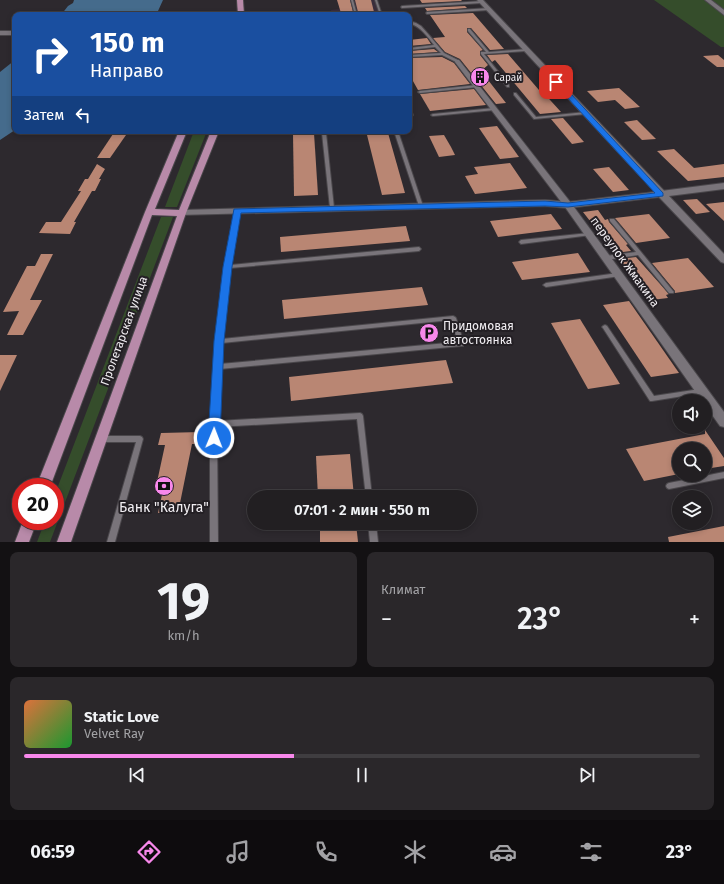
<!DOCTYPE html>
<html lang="ru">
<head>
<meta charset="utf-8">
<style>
	:root { --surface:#221f22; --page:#2a272a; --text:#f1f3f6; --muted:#a2a2a5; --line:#3f3d40; --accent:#f888eb }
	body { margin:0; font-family:"Fira Sans",sans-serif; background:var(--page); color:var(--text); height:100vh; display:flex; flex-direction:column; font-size:15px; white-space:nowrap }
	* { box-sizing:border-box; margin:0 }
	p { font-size:13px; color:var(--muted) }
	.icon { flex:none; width:22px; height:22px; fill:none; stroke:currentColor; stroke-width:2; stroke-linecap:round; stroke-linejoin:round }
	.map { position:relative; height:542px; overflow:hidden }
	.drawer { display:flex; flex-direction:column; gap:10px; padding:10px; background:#131113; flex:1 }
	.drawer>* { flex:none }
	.hud { position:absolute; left:12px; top:12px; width:400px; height:122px; border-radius:8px; box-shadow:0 2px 6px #0003,0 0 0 1px var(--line); background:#1a4fa0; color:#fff; overflow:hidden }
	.controls { position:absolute; left:672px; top:394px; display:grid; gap:8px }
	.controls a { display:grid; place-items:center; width:40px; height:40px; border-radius:50%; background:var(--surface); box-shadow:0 2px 6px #0003,0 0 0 1px var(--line); font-size:20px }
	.speed { position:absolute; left:12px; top:478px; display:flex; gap:8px; font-size:20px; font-weight:700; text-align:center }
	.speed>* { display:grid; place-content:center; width:52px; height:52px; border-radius:50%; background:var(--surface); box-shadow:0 2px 6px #0003,0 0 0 1px var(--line); line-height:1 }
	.speed .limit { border:6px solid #d22; background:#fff; color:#111 }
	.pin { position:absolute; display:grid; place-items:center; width:34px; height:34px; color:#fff; margin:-17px; border-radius:8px; box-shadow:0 2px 6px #0006 }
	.me { position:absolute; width:44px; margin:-22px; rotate:1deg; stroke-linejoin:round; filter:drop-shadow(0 0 3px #0008) }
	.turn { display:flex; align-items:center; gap:14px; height:84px; padding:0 12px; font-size:18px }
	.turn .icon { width:52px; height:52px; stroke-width:2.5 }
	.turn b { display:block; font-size:28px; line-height:34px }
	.then { display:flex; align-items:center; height:38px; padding:0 12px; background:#0003; gap:8px; font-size:15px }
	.big { font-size:30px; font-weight:600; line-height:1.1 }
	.drawer .widget { flex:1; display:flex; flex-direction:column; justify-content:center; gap:6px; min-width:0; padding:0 14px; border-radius:8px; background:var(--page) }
	.drawer .dial { align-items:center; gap:0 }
	.dial b { font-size:52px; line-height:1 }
	.song { display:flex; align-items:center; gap:12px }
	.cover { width:48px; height:48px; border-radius:6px; background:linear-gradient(135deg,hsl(20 70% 55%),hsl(130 70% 35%)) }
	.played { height:4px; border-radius:2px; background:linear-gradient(90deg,var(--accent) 40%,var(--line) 40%) }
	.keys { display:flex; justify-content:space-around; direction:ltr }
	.heat { display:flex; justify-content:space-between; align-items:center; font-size:22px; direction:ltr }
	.drawer .tiles { flex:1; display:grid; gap:10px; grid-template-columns:1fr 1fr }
	.widget:last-child { grid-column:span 2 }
	.trip { position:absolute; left:247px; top:490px; width:230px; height:40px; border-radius:20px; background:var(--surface); box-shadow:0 2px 6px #0003,0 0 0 1px var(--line); font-weight:600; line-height:40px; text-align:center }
	.menu { display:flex; height:64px; justify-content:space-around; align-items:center; background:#0e0c0e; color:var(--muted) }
	.menu .icon { width:28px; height:28px }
	.menu .current { color:var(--accent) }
	.menu b { font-size:18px; color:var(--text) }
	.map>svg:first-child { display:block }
</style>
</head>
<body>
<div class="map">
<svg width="724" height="542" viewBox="0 0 724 542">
	<rect width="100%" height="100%" fill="#2d292e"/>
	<polygon fill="#3a2d3b" points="337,0 377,0 381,14 332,15 331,10 340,9"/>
	<g fill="#354d2b">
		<polygon points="654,0 724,0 724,47 721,47"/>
		<polygon points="194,131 207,131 177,207 165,207"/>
		<polygon points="161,217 173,217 50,542 37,542 45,521 55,521 55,494"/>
	</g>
	<g fill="#456b8c">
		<polygon points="74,0 163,0 158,11 152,15 61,15 68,6 73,3"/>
		<polygon points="15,60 15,130 0,140 0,72"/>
	</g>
	<g fill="#b98673">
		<polygon points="337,0 350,0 353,12 341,13"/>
		<polygon points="355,0 371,0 374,12 358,12"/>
		<polygon points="420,0 461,0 462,1 422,3"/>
		<polygon points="465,6 467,8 427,11 425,8"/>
		<polygon points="473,13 504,49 490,50 471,28 467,28 467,32 483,50 480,51 480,55 488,65 481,71 506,103 496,104 460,59 445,52 433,38 445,37 430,15"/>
		<polygon points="427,38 431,44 409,46 409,40"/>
		<polygon points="434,49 438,52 409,54 409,51"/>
		<polygon points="508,54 539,90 541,90 561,112 540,114 495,60 492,62 487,55"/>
		<polygon points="718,55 724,60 724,67 717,67 703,56"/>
		<polygon points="442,57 454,63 470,84 418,90 409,74 409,58"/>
		<polygon points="619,88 640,107 625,109 615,100 598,102 587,91"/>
		<polygon points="474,89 486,105 430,111 420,94"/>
		<polygon points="563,118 584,142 572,144 551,119"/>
		<polygon points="637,120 656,139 642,140 624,122"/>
		<polygon points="497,126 519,157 500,159 479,128"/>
		<polygon points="314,133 318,195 294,196 293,134"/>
		<polygon points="388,133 405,193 382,195 367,135"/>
		<polygon points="113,134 126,135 110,158 97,158"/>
		<polygon points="444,135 451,147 455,155 439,157 429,136"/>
		<polygon points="674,149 694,168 724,164 724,177 688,181 657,151"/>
		<polygon points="510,163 527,188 475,194 465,176 478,174 474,167"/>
		<polygon points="97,164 105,169 99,179 101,179 95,191 92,191 74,222 76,222 70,234 39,233 46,222 61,222 81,191 78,191 85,179 88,179"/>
		<polygon points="609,167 629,190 613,192 593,169"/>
		<polygon points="697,199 710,212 696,214 683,200"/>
		<polygon points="724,202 724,221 706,204"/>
		<polygon points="598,210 605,220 608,219 609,222 628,244 626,245 631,251 615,253 583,212"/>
		<polygon points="551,214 562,229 498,237 490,221"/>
		<polygon points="649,214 670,238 636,243 615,218"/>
		<polygon points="406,226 410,241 281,252 280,237"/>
		<polygon points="578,253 590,272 522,280 512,262"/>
		<polygon points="41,254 53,254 30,300 42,300 23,335 7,335 19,311 3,312 27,266 35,266"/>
		<polygon points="636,257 669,294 666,295 668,298 651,300 619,259"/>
		<polygon points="688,258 714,287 675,293 675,291 652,263"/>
		<polygon points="422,287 428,305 284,319 282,300"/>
		<polygon points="629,301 679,373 651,377 603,305"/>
		<polygon points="580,319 620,384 588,389 551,323"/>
		<polygon points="0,355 17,355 0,391"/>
		<polygon points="446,360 453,383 291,401 289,377"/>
		<polygon points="705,430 724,458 724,466 705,469 705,449 679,449 679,474 644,481 626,449 705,434"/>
		<polygon points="201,432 199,444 192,444 178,513 158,513 165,481 157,482 165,445 158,445 161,433"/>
		<polygon points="350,454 354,497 318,497 316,456"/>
		<polygon points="320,523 356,523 358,542 320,542"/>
		<polygon points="724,526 724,542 669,542 668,537"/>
	</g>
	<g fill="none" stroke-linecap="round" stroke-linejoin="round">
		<defs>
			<g id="service">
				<polygon points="351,0 353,0 357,15 355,15"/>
				<polygon points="375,0 377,0 382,15 380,15"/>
				<polygon points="483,1 483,3 482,3 402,8 401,7 402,6"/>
				<polygon points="490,8 490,9 489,10 427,14 426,13 427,12"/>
				<path d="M409 21 416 23 421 26 429 35 444 53 458 60V62H456L442 55 409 57V55L441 53 435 47 409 50V48L434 45C427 36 421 27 409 23Z"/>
				<polygon points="468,29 470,29 489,52 527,49 528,50 526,51 484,54 509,85 509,87 507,87 481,54 481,52 486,52 468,31"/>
				<polygon points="477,85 479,86 478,87 420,93 418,92 420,91"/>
				<polygon points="514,93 516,93 536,117 586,112 588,113 586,114 534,119 514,95"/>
				<polygon points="494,108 496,109 495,110 433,116 431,115 433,114"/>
				<polygon points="409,109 411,110 413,115 412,116 409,116"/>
				<polygon points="394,131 398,131 423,206 423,207 419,207 419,206"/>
				<polygon points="323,132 325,132 326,133 334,208 332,209 330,208 322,133"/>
				<path d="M235 210H237L239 211 231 265 419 247 421 249 419 251 230 268 222 339 453 316 455 317 456 318 464 344 463 346H461L220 369 217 421 360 413 362 414 363 416 372 497H366L357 419 217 427 218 542H210V438L214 370 216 341 226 267ZM451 320 458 342 220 364 222 343Z"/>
				<polygon points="610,219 614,219 673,291 674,292 673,293 669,293 638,255 606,260 604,259 604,257 606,256 636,252 610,221"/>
				<polygon points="589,233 591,233 591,235 521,244 519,242 521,240"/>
				<polygon points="618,273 620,274 621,275 620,276 546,287 543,285 546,283"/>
				<polygon points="605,325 607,326 654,396 700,389 702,389 703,391 702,393 652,401 650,401 603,328 602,327 603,326"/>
				<polygon points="101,436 140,436 142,437 143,439 115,542 107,542 136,442 101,442 99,441 98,439 99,437"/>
				<polygon points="724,472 724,478 669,489 667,488 666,486 667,484 669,483"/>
				<polygon points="368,523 376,523 378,542 370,542"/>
			</g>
			<g id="minor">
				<polygon points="705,0 711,0 724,10 724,15"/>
				<rect x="0" y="31" width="15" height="4"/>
				<polygon points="455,60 459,60 571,203 724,412 724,427 720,426 705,405 705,401 702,401 565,207 455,62"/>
				<polygon points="724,183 724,189 661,197 657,194 661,191"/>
			</g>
			<polygon id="tertiary" points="477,0 483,0 724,254 724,263 721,262 659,197 568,208 545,206 179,215 178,213 182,210 545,200 568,202 655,192"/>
			<g id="primary">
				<polygon points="237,0 243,0 244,15 238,15"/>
				<polygon points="179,131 187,131 155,209 179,210 211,131 219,131 186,213 71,542 57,542 177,216 152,215 50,487 36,487 145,212"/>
				<polygon points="23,521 37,521 29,542 15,542"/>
			</g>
		</defs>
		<use href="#service" stroke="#4a474b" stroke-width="2"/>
		<use href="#minor" stroke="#4a474b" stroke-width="2"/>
		<use href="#tertiary" stroke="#4a474b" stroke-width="2"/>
		<use href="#primary" stroke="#4a474b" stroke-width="2"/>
		<use href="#service" fill="#79747a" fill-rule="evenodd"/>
		<use href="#minor" fill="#79747a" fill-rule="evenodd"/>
		<use href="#tertiary" fill="#79747a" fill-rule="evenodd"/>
		<use href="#primary" fill="#b88aa9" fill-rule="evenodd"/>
	</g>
	<polygon fill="#1a73e8" stroke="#114b97" points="554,80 558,80 663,193 663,196 568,207 545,206 241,213 232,267 224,341 220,438 218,442 214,444 210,442 208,438 214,341 223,267 234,209 545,201 568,203 655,193 554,83"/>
	<defs>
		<symbol id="building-disc" viewBox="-11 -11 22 22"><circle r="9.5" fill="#f888eb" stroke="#231f24"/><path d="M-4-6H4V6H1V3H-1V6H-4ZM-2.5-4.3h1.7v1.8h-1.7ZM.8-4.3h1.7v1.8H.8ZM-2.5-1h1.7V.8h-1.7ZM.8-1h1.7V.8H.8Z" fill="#111"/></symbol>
		<symbol id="parking-disc" viewBox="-11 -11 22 22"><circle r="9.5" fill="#f888eb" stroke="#231f24"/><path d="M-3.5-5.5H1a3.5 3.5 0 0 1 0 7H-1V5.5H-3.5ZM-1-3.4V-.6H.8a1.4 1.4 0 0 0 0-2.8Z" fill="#111"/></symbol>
		<symbol id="bank-disc" viewBox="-11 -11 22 22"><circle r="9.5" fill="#f888eb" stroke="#231f24"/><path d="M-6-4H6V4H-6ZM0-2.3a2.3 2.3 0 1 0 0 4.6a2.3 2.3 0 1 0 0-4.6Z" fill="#111"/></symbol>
	</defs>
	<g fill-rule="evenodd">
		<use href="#building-disc" x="469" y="66" width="22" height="22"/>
		<use href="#parking-disc" x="418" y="322" width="22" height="22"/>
		<use href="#bank-disc" x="153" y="475" width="22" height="22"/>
	</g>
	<g text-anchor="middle" stroke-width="4" stroke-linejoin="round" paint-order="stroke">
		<g font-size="10" fill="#f0edf1" stroke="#231f24" text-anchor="start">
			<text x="494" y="81">Сарай</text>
		</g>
		<g font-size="12" fill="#f0edf1" stroke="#231f24">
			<text transform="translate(625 262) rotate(54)" y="4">переулок Жмакина</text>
			<text transform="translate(124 331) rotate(-70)" y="4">Пролетарская улица</text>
		</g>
		<g font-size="12" fill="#f0edf1" stroke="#231f24" text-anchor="start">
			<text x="443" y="330">Придомовая<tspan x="443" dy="14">автостоянка</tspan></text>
		</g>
		<g font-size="14" fill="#f0edf1" stroke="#231f24">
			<text x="164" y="512">Банк "Калуга"</text>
		</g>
	</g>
</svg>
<div class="controls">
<a><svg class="icon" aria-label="sound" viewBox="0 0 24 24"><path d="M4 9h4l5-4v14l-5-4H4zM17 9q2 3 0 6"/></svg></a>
<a><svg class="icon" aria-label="search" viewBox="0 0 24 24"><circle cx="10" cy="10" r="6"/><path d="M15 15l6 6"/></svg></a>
<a><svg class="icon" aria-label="layers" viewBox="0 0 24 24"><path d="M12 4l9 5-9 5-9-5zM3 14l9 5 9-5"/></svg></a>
</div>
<div class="speed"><div class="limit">20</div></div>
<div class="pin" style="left:556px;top:82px;background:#d93025"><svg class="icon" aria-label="arrive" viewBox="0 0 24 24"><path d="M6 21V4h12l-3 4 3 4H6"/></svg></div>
<svg class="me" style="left:214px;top:438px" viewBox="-20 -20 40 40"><circle r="17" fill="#1a73e8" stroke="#fff" stroke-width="3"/><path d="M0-11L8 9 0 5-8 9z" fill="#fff"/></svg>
<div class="trip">07:01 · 2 мин · 550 m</div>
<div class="hud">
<div class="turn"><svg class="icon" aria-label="right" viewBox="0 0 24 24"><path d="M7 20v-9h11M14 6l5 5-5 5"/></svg><div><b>150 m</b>Направо</div></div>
<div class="then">Затем<svg class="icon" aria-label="left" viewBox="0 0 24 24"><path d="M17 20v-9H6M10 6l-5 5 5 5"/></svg></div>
</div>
</div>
<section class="drawer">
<div class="tiles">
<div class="widget dial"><b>19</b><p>km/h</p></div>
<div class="widget"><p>Климат</p>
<div class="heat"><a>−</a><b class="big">23°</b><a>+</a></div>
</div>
<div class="widget">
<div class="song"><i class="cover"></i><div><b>Static Love</b><p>Velvet Ray</p></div></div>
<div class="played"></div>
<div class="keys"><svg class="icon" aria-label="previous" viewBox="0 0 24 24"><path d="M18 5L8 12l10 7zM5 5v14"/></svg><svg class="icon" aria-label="pause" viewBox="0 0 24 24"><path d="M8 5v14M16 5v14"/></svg><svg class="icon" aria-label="next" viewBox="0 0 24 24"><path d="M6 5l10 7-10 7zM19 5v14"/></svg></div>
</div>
</div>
</section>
<nav class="menu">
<b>06:59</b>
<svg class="icon current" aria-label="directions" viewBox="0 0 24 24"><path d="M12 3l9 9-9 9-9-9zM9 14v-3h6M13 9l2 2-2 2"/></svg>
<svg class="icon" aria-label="music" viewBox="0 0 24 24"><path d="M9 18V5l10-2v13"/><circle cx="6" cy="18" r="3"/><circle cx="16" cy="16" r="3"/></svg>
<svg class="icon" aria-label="phone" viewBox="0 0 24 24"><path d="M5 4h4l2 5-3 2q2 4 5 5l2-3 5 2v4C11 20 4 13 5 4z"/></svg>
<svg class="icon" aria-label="climate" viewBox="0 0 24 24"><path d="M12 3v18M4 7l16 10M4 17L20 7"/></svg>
<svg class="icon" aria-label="car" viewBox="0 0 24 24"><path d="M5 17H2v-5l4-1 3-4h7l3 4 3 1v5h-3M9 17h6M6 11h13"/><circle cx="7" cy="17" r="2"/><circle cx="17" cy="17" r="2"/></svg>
<svg class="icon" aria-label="filters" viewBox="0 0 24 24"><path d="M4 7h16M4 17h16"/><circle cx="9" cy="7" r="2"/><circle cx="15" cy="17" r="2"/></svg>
<b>23°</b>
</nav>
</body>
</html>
